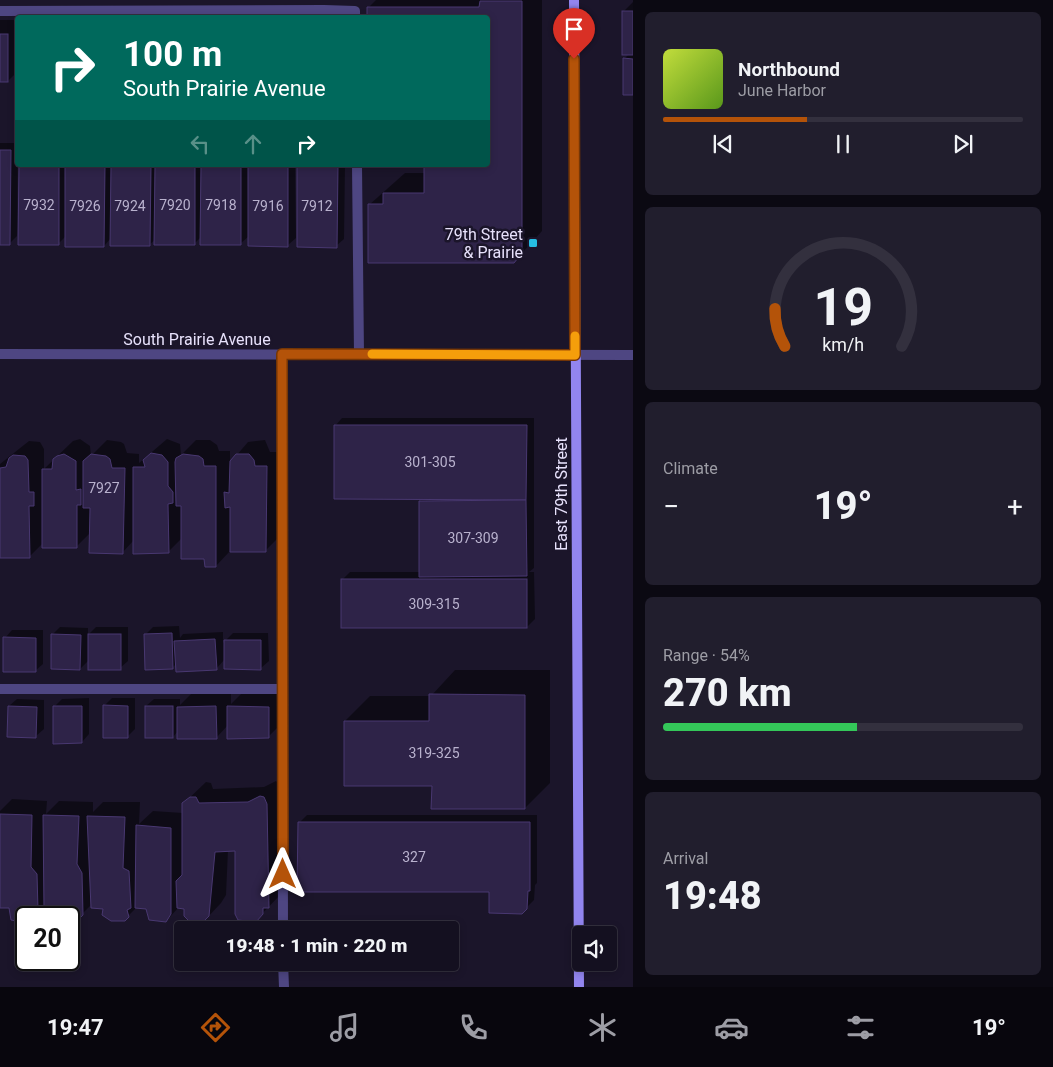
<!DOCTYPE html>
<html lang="en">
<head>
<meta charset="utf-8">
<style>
	:root { --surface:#141020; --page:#211e2d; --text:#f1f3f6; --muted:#9d9da5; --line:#33303e; --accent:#b45309 }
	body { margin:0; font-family:Roboto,sans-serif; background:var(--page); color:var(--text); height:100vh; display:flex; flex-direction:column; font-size:19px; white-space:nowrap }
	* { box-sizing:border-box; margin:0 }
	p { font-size:16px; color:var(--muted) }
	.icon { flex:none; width:28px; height:28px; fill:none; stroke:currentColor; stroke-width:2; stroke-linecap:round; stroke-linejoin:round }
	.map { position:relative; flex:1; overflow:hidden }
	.panel { display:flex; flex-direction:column; gap:12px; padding:12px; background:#0b0912; width:420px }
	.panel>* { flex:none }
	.top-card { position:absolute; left:15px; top:15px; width:475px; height:152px; border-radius:5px; box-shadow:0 2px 8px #0003,0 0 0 1px var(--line); background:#00695c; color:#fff; overflow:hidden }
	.fabs { position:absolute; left:572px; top:926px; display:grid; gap:10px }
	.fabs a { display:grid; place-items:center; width:45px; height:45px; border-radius:5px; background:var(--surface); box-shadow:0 2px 8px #0003,0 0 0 1px var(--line); font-size:25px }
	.speed { position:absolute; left:15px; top:906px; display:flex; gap:10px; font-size:25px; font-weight:700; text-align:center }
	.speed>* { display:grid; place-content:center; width:65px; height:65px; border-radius:50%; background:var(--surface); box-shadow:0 2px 8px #0003,0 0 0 1px var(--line); line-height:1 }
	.speed .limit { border:2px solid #111; border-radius:8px; background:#fff; color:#111 }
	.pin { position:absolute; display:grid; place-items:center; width:42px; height:42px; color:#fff; margin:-51px -21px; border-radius:50% 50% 50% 0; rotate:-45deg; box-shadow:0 0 5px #0007 }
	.pin .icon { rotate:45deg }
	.me { position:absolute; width:55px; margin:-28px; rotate:0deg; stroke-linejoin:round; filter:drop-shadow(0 0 4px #0008) }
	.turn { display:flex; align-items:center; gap:18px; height:105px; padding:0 25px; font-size:22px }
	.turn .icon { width:65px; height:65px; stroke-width:2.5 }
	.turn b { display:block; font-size:35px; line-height:42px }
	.lanes { display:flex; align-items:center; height:48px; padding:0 25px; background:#0003; justify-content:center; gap:25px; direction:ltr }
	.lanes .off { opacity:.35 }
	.big { font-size:38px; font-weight:800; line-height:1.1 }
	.panel .tile { flex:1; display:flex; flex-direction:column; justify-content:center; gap:8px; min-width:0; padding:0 18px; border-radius:8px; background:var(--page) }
	.panel .dial { align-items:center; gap:0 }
	.dial svg { height:130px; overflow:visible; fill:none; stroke:var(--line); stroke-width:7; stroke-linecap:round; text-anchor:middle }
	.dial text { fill:var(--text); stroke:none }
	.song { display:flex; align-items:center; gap:15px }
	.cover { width:60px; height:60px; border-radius:8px; background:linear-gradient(135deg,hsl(70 70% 55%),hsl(90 70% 35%)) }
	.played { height:5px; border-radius:2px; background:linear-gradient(90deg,var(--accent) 40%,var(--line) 40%) }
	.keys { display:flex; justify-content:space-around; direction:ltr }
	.heat { display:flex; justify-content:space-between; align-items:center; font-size:28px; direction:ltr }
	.charge { height:8px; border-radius:4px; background:linear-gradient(90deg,#34c759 54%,var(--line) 0) }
	.trip { position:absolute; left:174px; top:921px; width:285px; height:50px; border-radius:5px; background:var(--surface); box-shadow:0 2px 8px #0003,0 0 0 1px var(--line); font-weight:800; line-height:50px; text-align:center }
	.tab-bar { display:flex; height:80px; justify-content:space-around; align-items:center; background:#08060d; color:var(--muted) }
	.tab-bar .icon { width:35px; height:35px }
	.tab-bar .current { color:var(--accent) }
	.tab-bar b { font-size:22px; color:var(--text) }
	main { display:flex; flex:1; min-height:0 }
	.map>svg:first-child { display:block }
</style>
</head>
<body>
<main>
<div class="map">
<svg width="633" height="987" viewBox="0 0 633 987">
	<rect width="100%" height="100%" fill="#1b152a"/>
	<g fill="#0007">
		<polygon points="376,0 542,0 542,231 514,262 369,205 405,173 425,173 425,165 488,165 488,18 368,8"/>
		<polygon points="633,2 633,94 624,59 630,53 623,12"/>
		<polygon points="316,12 349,13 349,18 310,18"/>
		<polygon points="256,16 256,18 221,18 221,17"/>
		<polygon points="0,20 18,20 18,71 8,81 0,81"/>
		<polygon points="0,143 18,143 17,236 9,244 0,244"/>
		<polygon points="20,165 295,165 296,238 288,245 249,236 240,244 202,236 194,244 156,239 149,245 111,238 104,246 66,236 58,244"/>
		<polygon points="298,165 345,165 344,239 336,246"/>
		<polygon points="342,418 534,418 534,568 529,572 534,572 535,619 527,627 342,580 350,572 420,572 420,501 423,498 335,426"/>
		<polygon points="80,439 90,446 91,456 107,440 121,442 124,444 127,453 139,454 139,463 167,439 180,444 181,455 196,440 210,440 217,445 219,451 230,451 230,463 248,442 265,440 270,452 281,452 280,536 265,551 230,551 216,566 182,538 168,552 134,540 122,553 91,532 76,547 43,543 29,557 0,557 0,464 29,441 40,442 44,449 44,469 73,441"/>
		<polygon points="179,626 180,638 183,634 223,632 223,643 233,633 268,633 269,661 261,668 225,659 216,669 177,663 172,668 146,634 153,627"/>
		<polygon points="60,627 88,628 88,635 96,627 128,627 128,661 120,668 89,660 80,669 52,635"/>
		<polygon points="12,630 43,630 43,664 35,671 5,638"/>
		<polygon points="455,670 550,670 550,783 525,808 345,721 370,696 431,696"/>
		<polygon points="193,692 231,692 231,704 243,692 283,692 283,722 268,737 228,725 217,737 178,731 173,737 146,706 154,699 180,699 180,705"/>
		<polygon points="89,698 89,734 82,742 54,707 62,699"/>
		<polygon points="112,698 135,698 135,729 127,737 104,706"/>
		<polygon points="17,699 44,700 44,729 36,736 9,706"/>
		<polygon points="276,781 278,783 283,892 255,921 237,850 228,850 226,895 221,903 206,919 195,922 187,919 185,908 179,907 169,918 161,921 154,920 147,914 147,908 137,907 124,920 104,908 92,904 75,921 70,922 69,918 57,908 44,907 34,918 16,921 10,917 10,907 0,907 0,811 12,799 47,801 46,814 59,801 93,802 93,812 103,802 140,802 139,824 153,811 183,813 183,804 206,782 211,783 213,789 264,787"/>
		<polygon points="307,815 537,815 537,883 535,885 534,900 522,912 490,891 299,823"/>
	</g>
	<g fill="#2e2348" stroke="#493871">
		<polygon points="480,1 522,1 522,253 514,263 368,263 368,204 383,204 383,193 424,193 424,165 488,165 488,18 367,18 367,7 479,7"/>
		<rect x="622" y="11" width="11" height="44"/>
		<rect x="0" y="34" width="8" height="48"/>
		<polygon points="623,58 633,59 633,95 623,95"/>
		<polygon points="0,150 11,150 10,245 0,245"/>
		<polygon points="19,165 59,165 59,245 18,245"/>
		<polygon points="65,165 105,165 104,247 65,247"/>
		<polygon points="111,165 151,165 150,246 110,246"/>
		<polygon points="155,165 195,165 195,245 154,245"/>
		<polygon points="201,165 241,165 241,245 200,245"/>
		<polygon points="248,165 288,165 288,247 248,246"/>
		<polygon points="297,165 338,165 337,248 297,247"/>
		<polygon points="334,425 527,425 526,500 334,499"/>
		<polygon points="151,453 162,455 168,462 168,486 173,492 173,503 168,504 169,553 133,554 133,467 145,467 143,460"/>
		<polygon points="64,454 76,461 76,490 81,489 81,505 77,505 77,548 42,548 42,469 52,469 53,459 57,456"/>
		<polygon points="91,454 106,456 110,459 112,468 125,468 123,554 89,553 90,508 83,508 83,461"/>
		<polygon points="183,454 199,456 203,459 204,466 216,466 216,567 205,567 204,559 181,559 181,506 176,506 175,462 176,458"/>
		<polygon points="236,454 249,454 254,460 255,466 267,466 266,552 230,552 230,507 225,508 224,492 229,493 230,461"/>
		<polygon points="13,455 25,456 28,460 29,492 34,492 34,506 29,506 30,558 0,558 0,468 6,467 9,458"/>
		<polygon points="526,500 527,576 419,577 419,501"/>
		<rect x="341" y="579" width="186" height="49"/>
		<polygon points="172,633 173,669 145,670 144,634"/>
		<polygon points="51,634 81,635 80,670 51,669"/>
		<rect x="88" y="634" width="33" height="36"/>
		<polygon points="3,637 36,638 36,672 3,672"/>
		<polygon points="215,639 217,670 176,672 174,641"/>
		<polygon points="224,640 261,640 261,670 224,669"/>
		<polygon points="429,694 525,695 525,809 431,809 432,786 344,786 344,721 429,721"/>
		<polygon points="103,705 128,706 128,738 103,738"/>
		<polygon points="8,706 37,707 36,738 7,737"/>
		<polygon points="53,706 82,706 82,743 53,744"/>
		<rect x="145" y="706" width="28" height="32"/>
		<polygon points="216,706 217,739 177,739 177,707"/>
		<polygon points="227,706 269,707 269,738 227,739"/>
		<polygon points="260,796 264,797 267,804 269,908 263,908 263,914 256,922 238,920 235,914 235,851 215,852 209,916 203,922 190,922 184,916 184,909 177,908 176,881 182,875 182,803 190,797 196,797 199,803 248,802"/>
		<polygon points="0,814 32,815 31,867 37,874 38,910 35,910 36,918 26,918 26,923 11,920 9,908 0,908"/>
		<polygon points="43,815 79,816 77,864 82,873 83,915 75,923 69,923 69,918 58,918 56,909 44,909"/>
		<polygon points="87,816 125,817 123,868 129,871 131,908 127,910 129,917 125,921 111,921 102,915 103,909 91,908"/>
		<polygon points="298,822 530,822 530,891 528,891 527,909 522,914 489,913 489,892 297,892"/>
		<polygon points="136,825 171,828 171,914 166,922 149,920 146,909 135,908"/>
	</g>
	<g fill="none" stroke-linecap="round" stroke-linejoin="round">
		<g stroke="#4e4682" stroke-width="10">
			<polyline points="0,11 324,10 355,11 355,18"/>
			<polyline points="357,165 359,354"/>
			<polyline points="282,354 283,930"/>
			<polyline points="0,689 283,689"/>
			<polyline points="283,962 284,987"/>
		</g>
		<polyline stroke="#4e4682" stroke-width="10" points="0,354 633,355"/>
		<polyline stroke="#9285ef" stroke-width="10" points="574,0 579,987"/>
	</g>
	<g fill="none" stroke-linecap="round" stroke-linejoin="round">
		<defs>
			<polyline id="route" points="283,874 282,354 575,355 574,59"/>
		</defs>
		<use href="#route" stroke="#753606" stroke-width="12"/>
		<use href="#route" stroke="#b45309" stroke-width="9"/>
		<polyline stroke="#f59e0b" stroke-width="9" points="372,354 575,355 575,336"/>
	</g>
	<rect fill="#26bde2" stroke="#1b152a" stroke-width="2" x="528" y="238" width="10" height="10" rx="2.5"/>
	<g text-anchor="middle" stroke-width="5" stroke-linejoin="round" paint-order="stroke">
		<g font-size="14" fill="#b9b2ce">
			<text x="39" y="210">7932</text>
			<text x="175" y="210">7920</text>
			<text x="221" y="210">7918</text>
			<text x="85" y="211">7926</text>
			<text x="130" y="211">7924</text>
			<text x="268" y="211">7916</text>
			<text x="317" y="211">7912</text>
			<text x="430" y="467">301-305</text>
			<text x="104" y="493">7927</text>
			<text x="473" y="543">307-309</text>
			<text x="434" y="609">309-315</text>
			<text x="434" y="758">319-325</text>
			<text x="414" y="862">327</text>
		</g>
		<g font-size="16" fill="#e7e1fb" stroke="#1b152a" text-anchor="end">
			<text x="523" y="240">79th Street<tspan x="523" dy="18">&amp; Prairie</tspan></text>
		</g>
		<g font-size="16" fill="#e7e1fb" stroke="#1b152a">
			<text x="197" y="345">South Prairie Avenue</text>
			<text transform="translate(561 494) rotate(-90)" y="6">East 79th Street</text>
		</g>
	</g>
</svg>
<div class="fabs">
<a><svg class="icon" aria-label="sound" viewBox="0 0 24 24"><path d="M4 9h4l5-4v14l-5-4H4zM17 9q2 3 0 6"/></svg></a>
</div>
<div class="speed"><div class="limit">20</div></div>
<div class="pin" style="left:574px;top:59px;background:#d93025"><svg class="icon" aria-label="arrive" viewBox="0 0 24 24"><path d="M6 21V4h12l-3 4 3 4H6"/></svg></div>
<svg class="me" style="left:283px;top:874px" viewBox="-20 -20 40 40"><path d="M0-17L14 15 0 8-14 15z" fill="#b45309" stroke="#fff" stroke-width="4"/></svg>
<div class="trip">19:48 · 1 min · 220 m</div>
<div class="top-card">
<div class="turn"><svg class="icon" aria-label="right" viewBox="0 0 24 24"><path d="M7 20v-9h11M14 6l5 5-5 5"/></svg><div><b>100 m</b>South Prairie Avenue</div></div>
<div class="lanes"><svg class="icon off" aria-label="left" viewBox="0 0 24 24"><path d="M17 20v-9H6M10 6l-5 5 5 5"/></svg><svg class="icon off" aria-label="ahead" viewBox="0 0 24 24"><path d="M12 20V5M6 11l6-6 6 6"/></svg><svg class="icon" aria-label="right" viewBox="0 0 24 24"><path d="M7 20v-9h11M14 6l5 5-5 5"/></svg></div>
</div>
</div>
<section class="panel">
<div class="tile">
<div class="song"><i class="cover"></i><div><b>Northbound</b><p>June Harbor</p></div></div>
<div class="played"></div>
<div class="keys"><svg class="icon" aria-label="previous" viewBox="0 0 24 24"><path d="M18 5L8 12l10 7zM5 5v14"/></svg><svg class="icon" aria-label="pause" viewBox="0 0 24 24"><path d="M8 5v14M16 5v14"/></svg><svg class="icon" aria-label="next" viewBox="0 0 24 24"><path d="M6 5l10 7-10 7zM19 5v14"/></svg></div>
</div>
<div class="tile dial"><svg viewBox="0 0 100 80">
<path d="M14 69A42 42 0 1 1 86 69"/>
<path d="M14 69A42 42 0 0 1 8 46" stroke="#b45309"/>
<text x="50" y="56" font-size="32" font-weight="700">19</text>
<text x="50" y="72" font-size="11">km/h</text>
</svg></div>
<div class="tile"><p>Climate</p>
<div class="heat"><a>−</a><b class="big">19°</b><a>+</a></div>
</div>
<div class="tile"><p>Range · 54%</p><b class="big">270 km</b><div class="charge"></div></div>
<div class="tile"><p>Arrival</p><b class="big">19:48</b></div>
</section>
</main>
<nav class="tab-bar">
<b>19:47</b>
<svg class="icon current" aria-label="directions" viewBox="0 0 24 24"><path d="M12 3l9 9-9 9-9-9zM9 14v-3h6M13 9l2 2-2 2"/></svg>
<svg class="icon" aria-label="music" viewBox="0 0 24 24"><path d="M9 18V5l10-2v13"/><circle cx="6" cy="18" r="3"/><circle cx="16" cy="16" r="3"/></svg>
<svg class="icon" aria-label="phone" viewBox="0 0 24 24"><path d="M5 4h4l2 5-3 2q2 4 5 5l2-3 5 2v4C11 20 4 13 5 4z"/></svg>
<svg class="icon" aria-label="climate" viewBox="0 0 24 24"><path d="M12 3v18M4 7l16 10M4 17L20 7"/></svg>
<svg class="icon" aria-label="car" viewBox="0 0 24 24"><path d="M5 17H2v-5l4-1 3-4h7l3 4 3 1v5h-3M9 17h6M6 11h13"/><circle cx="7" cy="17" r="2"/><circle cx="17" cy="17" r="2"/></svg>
<svg class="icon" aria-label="filters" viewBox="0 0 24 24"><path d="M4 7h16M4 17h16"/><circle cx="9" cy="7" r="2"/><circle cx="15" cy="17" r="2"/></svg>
<b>19°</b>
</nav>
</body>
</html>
